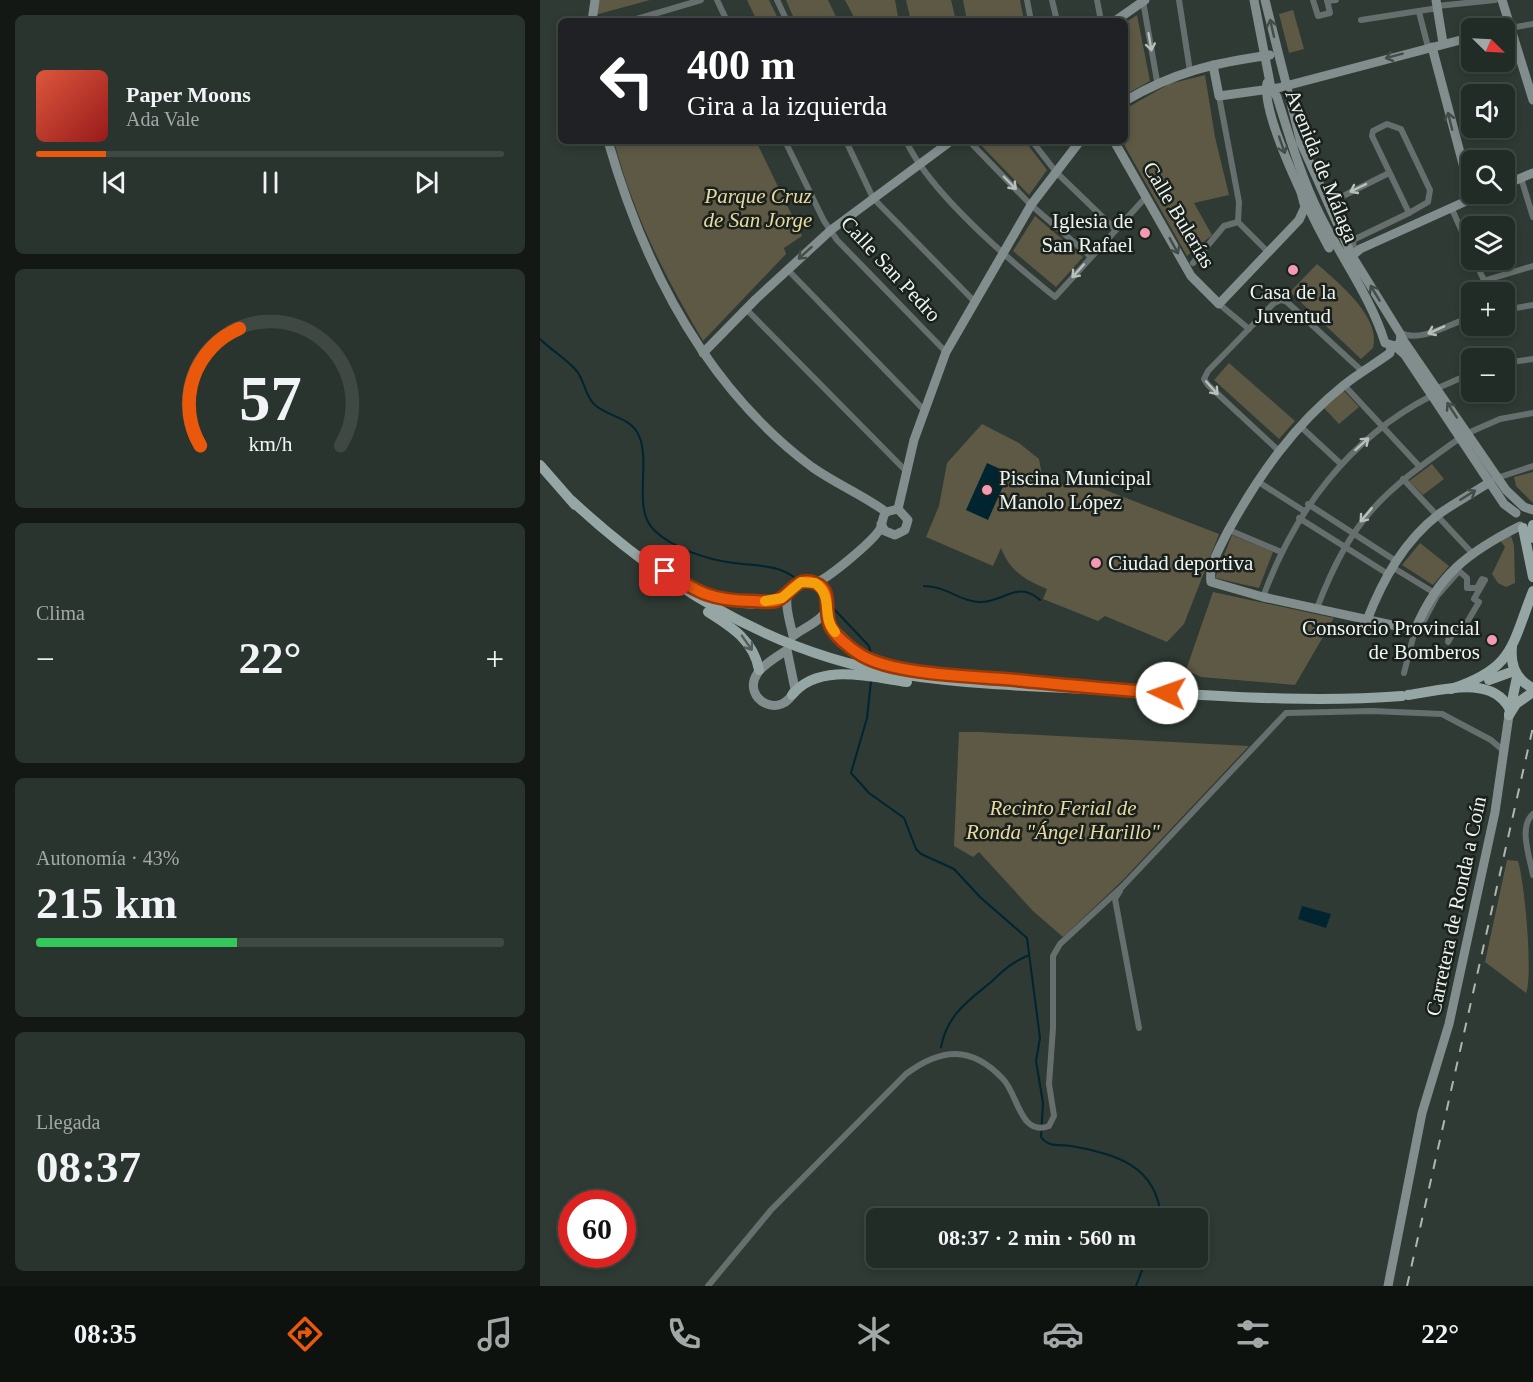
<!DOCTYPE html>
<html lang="es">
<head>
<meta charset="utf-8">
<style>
	:root { --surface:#222c26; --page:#2a342e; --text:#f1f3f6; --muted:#a2a7a7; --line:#3f4843; --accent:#ea580c }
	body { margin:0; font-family:Georgia,serif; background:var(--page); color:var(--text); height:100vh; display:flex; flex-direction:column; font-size:22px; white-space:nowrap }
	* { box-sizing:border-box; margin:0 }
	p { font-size:20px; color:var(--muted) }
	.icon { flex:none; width:33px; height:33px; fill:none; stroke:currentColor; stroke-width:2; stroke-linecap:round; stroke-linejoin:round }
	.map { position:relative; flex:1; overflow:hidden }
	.details { display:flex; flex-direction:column; gap:15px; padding:15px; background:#131815; width:540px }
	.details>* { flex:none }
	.banner { position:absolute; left:18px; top:18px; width:570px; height:126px; border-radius:9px; box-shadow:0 3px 9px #0003,0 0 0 2px var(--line); background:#202124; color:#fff; overflow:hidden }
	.needle { width:39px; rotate:114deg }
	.tools { position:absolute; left:921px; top:18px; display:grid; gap:12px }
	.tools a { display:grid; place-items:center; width:54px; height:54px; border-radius:9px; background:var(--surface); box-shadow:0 3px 9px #0003,0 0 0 2px var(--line); font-size:30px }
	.speed { position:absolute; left:18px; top:1190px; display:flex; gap:12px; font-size:30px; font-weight:700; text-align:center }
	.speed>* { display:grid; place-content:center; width:78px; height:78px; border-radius:50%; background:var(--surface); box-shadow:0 3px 9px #0003,0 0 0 2px var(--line); line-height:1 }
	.speed .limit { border:9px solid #d22; background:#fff; color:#111 }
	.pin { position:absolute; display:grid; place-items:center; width:51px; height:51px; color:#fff; margin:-26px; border-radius:12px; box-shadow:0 3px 9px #0006 }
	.me { position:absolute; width:66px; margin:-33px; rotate:273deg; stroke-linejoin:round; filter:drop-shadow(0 0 4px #0008) }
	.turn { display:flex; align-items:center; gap:21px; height:126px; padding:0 30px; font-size:27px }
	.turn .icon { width:78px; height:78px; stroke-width:2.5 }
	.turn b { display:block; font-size:42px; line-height:51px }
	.big { font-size:45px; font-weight:700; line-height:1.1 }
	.details .widget { flex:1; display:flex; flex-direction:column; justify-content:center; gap:9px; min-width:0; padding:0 21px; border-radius:9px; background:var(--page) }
	.details .dial { align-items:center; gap:0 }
	.dial svg { height:156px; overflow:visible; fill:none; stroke:var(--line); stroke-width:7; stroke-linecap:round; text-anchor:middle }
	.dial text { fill:var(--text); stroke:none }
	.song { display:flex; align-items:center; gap:18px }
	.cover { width:72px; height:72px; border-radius:9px; background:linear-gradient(135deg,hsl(10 70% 55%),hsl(0 70% 35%)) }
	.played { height:6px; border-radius:3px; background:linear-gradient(90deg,var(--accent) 15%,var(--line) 15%) }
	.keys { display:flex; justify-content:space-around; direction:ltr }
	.heat { display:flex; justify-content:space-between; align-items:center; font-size:33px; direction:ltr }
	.charge { height:9px; border-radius:4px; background:linear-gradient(90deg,#34c759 43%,var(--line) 0) }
	.trip { position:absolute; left:326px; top:1208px; width:342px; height:60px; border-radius:9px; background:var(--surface); box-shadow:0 3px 9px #0003,0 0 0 2px var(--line); font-weight:700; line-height:60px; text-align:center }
	.tabs { display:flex; height:96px; justify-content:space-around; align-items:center; background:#0e120f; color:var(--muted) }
	.tabs .icon { width:42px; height:42px }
	.tabs .selected { color:var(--accent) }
	.tabs b { font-size:27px; color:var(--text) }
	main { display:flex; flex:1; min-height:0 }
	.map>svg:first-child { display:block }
</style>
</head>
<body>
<main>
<section class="details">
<div class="widget">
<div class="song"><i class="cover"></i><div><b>Paper Moons</b><p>Ada Vale</p></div></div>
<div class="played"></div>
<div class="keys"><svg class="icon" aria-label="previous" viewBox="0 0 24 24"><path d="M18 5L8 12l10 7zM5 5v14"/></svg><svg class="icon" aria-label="pause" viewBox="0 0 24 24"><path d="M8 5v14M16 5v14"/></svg><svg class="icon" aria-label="next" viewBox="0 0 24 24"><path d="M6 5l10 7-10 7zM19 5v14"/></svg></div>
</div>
<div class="widget dial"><svg viewBox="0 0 100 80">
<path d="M14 69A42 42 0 1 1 86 69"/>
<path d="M14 69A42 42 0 0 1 34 9" stroke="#ea580c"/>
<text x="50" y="56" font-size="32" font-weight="700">57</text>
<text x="50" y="72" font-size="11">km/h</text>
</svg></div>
<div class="widget"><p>Clima</p>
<div class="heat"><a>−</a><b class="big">22°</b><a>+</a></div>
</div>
<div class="widget"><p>Autonomía · 43%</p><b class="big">215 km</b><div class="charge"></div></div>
<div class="widget"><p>Llegada</p><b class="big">08:37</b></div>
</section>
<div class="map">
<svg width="993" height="1286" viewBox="0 0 993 1286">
	<rect width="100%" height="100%" fill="#2e3a33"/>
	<g fill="#5e5945">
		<polygon points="55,0 110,0 55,15"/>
		<polygon points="207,0 229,0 239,21 217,21"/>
		<polygon points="246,0 288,0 298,21 255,21"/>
		<polygon points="305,0 355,0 358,17 340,21 316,21"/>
		<polygon points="366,0 411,0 416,21 371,21"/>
		<polygon points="423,0 480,0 484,21 427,21"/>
		<polygon points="753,10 764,49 749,53 739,14"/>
		<polygon points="597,15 610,81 585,95 585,23"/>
		<polygon points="665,75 675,137 689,195 654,203 672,235 647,256 582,141 585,141 585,109 629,84"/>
		<path d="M74 141H216L262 236 244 248 246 254 163 341C125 277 93 214 74 141Z"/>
		<polygon points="437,141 485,141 507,170 489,195"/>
		<polygon points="495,216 543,257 516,287 473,251"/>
		<path d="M777 264C798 282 842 318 833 348L821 359 750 292Z"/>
		<polygon points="689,363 755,421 739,439 674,380"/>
		<polygon points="803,390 819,407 799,424 784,408"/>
		<path d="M442 424 479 443 499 459 503 481 506 479 526 485 537 479 679 534 644 624 627 642 565 616 558 621 503 599 507 589C485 580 470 571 461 548L453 566 386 537 399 506 407 463Z"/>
		<polygon points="892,464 904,479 883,495 869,481"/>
		<polygon points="993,472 993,503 976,486 974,477"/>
		<polygon points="692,535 733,552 719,588 675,578"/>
		<polygon points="971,536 974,545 975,583 966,587 958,583 952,574 965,547 960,540"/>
		<polygon points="880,543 909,566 893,585 862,565"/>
		<polygon points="673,592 794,618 755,685 661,677 646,670"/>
		<polygon points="419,732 440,732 709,746 583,880 523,937 493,911 439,852 433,857 414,846"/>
		<path d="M967 860 978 861C985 884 993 977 986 993L945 962Z"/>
	</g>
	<g fill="#002530">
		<polygon points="447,463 469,473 448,520 426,510"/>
		<polygon points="762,906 791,914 786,928 758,919"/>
	</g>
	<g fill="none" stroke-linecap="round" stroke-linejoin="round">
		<g stroke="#002530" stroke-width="2">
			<path d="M0 339C11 350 25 358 35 369 45 379 44 395 55 405 67 416 88 417 97 432 113 458 91 508 114 530 132 548 168 560 194 563 215 566 237 564 255 578"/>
			<path d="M384 586C406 586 419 601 438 602 462 604 477 579 500 600"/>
			<polyline points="294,609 329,646 331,654"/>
			<path d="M331 681 327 718 311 773 329 793 364 818 376 849 381 854 414 869 441 898 487 938 500 1038 496 1061 503 1103 501 1137C509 1148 519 1144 531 1146 575 1154 617 1165 621 1218"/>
			<path d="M401 1047C407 1015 428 1001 451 982 465 969 471 963 489 955"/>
			<polyline points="596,1286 607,1257"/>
		</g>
		<g stroke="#676f6e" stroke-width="6">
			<polyline points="177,0 187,21"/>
			<polyline points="237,0 247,21"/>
			<polyline points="487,0 491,21"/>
			<polyline points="512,0 517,21"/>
			<polyline points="557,0 561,21"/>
			<polyline points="639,0 650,71"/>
			<polyline points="773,0 778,16 790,13 787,0"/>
			<polyline points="603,1 617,81"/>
			<polyline points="787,1 796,0"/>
			<polyline points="897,6 955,0"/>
			<polyline points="879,12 888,47"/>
			<polyline points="821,20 898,8"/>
			<polyline points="90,21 161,0"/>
			<polyline points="970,28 993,24"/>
			<polyline points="679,96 699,202 698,222 727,251"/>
			<polygon points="847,124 861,129 890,190 888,202 869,213 832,136 833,131"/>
			<polyline points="245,141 284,221 297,240 406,352"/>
			<polyline points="306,141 333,198 434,301"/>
			<path d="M366 141C391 194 468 259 515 297L606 197"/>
			<polyline points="429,141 491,205 551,257"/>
			<polyline points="492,141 516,172 575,229"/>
			<polyline points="981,178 993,217"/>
			<polyline points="787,204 849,173"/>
			<polyline points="911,207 932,254"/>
			<polyline points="814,253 813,240 869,213"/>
			<polyline points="934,260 950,292"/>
			<polyline points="653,263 684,226 698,222"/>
			<polyline points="247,269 384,410"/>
			<polyline points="943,281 993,266"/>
			<polyline points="679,304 709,329"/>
			<polyline points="206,309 366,471"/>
			<polyline points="964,310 993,305"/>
			<path d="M860 333C882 343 910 323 932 317"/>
			<polyline points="964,363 993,359"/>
			<polyline points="804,385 880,467"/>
			<polyline points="898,388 932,373"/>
			<polyline points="760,426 801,464"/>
			<polyline points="928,433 960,419 993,413"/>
			<polyline points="739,451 668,385 664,379 668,371 734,303 741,300 747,302 822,371"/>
			<polyline points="957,478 993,466"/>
			<polyline points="863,479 932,553"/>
			<polyline points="717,481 764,511"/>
			<polyline points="768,504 856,561"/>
			<polyline points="759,518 848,574"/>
			<polyline points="689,530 741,552"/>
			<polyline points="852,567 893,592"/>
			<polygon points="919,571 927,578 927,588 937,588 942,579 945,580 934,599 939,602 922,631 915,630 908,642 909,635 904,627 895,631 881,626 897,596"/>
			<path d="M723 597C754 512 809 438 891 396"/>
			<path d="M777 608C812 517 842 493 920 438"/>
			<polyline points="864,673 875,630"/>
			<path d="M993 814C978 827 990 858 993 875"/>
			<polyline points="580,891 575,899 599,1028"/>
			<path d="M168 1286 231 1210 366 1074C401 1048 431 1045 463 1079 478 1094 480 1137 509 1126L514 1116 509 1084 513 1028V956L520 944 583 886 746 713 832 711 902 714 951 740 965 752"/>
		</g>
		<g stroke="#828e8d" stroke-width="9">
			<path d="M714 0 731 88 737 97C749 135 761 177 779 213 800 256 831 297 845 343L855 346 860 343 861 335 812 256 761 143 725 0"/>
			<polyline points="896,0 903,43"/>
			<polyline points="962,0 993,100"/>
			<polyline points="52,21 55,0"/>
			<polyline points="575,21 605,0"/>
			<polyline points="892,47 932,198"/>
			<polyline points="673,65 679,96 738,88 932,37"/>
			<path d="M727 83C721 116 772 216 789 248"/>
			<path d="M585 101C634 72 674 63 730 55"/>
			<path d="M68 141C104 267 165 387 272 467 296 484 323 495 346 512"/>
			<polyline points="574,141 651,276 679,304 759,220 765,207 761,192"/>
			<polyline points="964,185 993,173"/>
			<polyline points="812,256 820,249 942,194"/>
			<polyline points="861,337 966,490 984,507 993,510"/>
			<polyline points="855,346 865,355 964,504 976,513"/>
			<path d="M851 347 850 353C835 364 819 373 804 385 754 425 719 475 688 531 681 545 668 567 671 582L723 597 875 630C898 575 928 552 980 526"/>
			<polyline points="163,353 216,299 291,230 411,141"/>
			<polyline points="358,509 374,440 406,352 491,205 540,141"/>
			<path d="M268 581C276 583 283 587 286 595 295 617 267 625 253 636 249 615 235 585 268 581Z"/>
			<path d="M275 583C288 579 333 541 340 529 343 523 342 517 346 512L358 509 368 520 365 530 355 535 345 531 341 524"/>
			<path d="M827 620C843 579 864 541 899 514 916 502 933 493 950 482"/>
			<path d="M247 650 255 689C242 722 201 699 217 674 222 665 238 656 247 650Z"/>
			<polyline points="848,1286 882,1113 909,1024 955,812 969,715"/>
		</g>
		<g stroke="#96a6a5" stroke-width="10">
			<polyline points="0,465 35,505"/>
			<path d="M32 501C125 587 233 654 360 674 436 686 514 687 590 691 681 696 772 703 862 696"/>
			<polyline points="993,525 993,538"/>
			<polyline points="983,528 993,577"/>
			<path d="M147 585C174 600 225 615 250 590"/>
			<polyline points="288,606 290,626 321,655 358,667"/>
			<path d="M168 612C192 627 214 641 219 670"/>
			<path d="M972 647C970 666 976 680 993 688"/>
			<polyline points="949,680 974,671"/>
			<path d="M911 689C974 668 971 647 993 591"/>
			<path d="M252 695C278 662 331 677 367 682"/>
			<path d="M868 695C899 691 951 674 969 708"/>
			<polyline points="969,715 977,677"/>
			<polyline points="969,715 976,704 993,692"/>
		</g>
		<polyline stroke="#adb6b0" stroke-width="2" stroke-dasharray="10 10" stroke-linecap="butt" points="867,1286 993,727"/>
	</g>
	<defs><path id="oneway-shaft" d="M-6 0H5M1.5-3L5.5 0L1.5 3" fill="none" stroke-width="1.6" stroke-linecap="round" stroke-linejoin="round" transform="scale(1.5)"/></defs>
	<g stroke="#444c49">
		<use href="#oneway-shaft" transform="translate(732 28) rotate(-103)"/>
		<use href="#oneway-shaft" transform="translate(854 56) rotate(165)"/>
		<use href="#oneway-shaft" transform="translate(910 121) rotate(-104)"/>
		<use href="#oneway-shaft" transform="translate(742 145) rotate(71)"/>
		<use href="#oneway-shaft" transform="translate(634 246) rotate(61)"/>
		<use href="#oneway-shaft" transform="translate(265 253) rotate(138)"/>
		<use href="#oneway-shaft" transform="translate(835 293) rotate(-121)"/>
		<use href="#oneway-shaft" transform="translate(912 410) rotate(-123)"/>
		<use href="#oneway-shaft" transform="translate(928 495) rotate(-32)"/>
	</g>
	<g stroke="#b8bfbc">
		<use href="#oneway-shaft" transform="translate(610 42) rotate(80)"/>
		<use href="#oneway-shaft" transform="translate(470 183) rotate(46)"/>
		<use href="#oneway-shaft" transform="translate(818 188) rotate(154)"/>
		<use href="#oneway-shaft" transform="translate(538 271) rotate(132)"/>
		<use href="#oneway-shaft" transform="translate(896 330) rotate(156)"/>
		<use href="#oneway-shaft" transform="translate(672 388) rotate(48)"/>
		<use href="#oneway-shaft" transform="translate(822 444) rotate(-42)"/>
		<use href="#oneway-shaft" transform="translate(826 515) rotate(130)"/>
	</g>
	<use stroke="#525c5a" href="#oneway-shaft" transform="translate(207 643) rotate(55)"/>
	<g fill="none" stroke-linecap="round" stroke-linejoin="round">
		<defs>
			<path id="route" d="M125 571C158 593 173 601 213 601 220 601 229 603 236 601 250 596 256 575 275 583 293 590 284 609 289 623 292 634 311 649 321 655 352 674 426 676 464 679 518 684 572 690 627 693"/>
		</defs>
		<use href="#route" stroke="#983908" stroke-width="15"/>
		<use href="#route" stroke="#ea580c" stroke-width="10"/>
		<path stroke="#f59e0b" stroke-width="10" d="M225 601 242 598 261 582 275 583C294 596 281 616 295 632"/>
	</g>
	<g fill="#f19ab1" stroke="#1a201c" stroke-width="2">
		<circle cx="605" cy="233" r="6"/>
		<circle cx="753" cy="270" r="6"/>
		<circle cx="447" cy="490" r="6"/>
		<circle cx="556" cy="563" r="6"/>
		<circle cx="952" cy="640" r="6"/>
	</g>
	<g text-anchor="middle" stroke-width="5" stroke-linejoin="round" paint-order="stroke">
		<g font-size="21" fill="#eef5f0" stroke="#1a201c">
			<text transform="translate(782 166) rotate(68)" y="7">Avenida de Málaga</text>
			<text transform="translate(639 215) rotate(59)" y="7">Calle Bulerías</text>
			<text transform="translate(351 269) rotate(47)" y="7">Calle San Pedro</text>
			<text transform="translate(916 906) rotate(-78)" y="7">Carretera de Ronda a Coín</text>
		</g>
		<g font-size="21" font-style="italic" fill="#e8da9f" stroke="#1a201c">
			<text x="218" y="203">Parque Cruz<tspan x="218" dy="24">de San Jorge</tspan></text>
			<text x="523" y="815">Recinto Ferial de<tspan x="523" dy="24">Ronda "Ángel Harillo"</tspan></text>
		</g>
		<g font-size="21" fill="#eef5f0" stroke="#1a201c" text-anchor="end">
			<text x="593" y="228">Iglesia de<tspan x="593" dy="24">San Rafael</tspan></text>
			<text x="753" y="299" text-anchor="middle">Casa de la<tspan x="753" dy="24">Juventud</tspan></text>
			<text x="459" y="485" text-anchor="start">Piscina Municipal<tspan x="459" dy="24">Manolo López</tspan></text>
			<text x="568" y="570" text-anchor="start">Ciudad deportiva</text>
			<text x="940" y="635">Consorcio Provincial<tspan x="940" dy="24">de Bomberos</tspan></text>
		</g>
	</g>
</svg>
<div class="tools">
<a><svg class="needle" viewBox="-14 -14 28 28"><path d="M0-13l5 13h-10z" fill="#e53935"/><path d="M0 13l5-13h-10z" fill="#a2a7a7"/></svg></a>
<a><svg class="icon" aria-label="sound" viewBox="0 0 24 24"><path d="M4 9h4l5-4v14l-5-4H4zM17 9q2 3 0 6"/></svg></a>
<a><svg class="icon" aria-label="search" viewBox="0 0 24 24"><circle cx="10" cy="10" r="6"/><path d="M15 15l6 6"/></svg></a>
<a><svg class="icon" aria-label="layers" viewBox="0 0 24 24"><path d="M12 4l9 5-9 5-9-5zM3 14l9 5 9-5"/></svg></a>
<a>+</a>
<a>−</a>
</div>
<div class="speed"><div class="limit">60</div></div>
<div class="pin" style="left:125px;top:571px;background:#d93025"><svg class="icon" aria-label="arrive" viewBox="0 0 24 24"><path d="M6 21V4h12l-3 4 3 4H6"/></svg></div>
<svg class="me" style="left:627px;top:693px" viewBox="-20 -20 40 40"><circle r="19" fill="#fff"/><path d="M0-13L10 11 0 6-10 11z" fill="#ea580c"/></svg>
<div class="trip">08:37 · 2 min · 560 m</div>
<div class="banner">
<div class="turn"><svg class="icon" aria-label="left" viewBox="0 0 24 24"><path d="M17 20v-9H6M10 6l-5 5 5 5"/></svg><div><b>400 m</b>Gira a la izquierda</div></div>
</div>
</div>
</main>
<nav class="tabs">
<b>08:35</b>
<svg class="icon selected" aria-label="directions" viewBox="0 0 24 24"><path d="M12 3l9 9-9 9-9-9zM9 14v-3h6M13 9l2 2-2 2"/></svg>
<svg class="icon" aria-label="music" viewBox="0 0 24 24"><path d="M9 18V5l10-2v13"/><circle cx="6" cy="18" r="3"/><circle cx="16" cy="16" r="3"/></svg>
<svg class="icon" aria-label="phone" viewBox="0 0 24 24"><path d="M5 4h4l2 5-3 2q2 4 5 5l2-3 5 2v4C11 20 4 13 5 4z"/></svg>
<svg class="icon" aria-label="climate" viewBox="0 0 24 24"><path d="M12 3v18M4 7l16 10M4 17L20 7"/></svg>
<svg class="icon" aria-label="car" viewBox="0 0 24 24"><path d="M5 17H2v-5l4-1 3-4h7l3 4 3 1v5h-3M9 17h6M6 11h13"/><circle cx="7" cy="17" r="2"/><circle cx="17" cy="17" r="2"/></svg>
<svg class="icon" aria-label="filters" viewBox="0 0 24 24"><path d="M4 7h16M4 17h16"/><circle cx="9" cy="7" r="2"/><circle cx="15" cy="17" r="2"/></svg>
<b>22°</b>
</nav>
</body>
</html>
